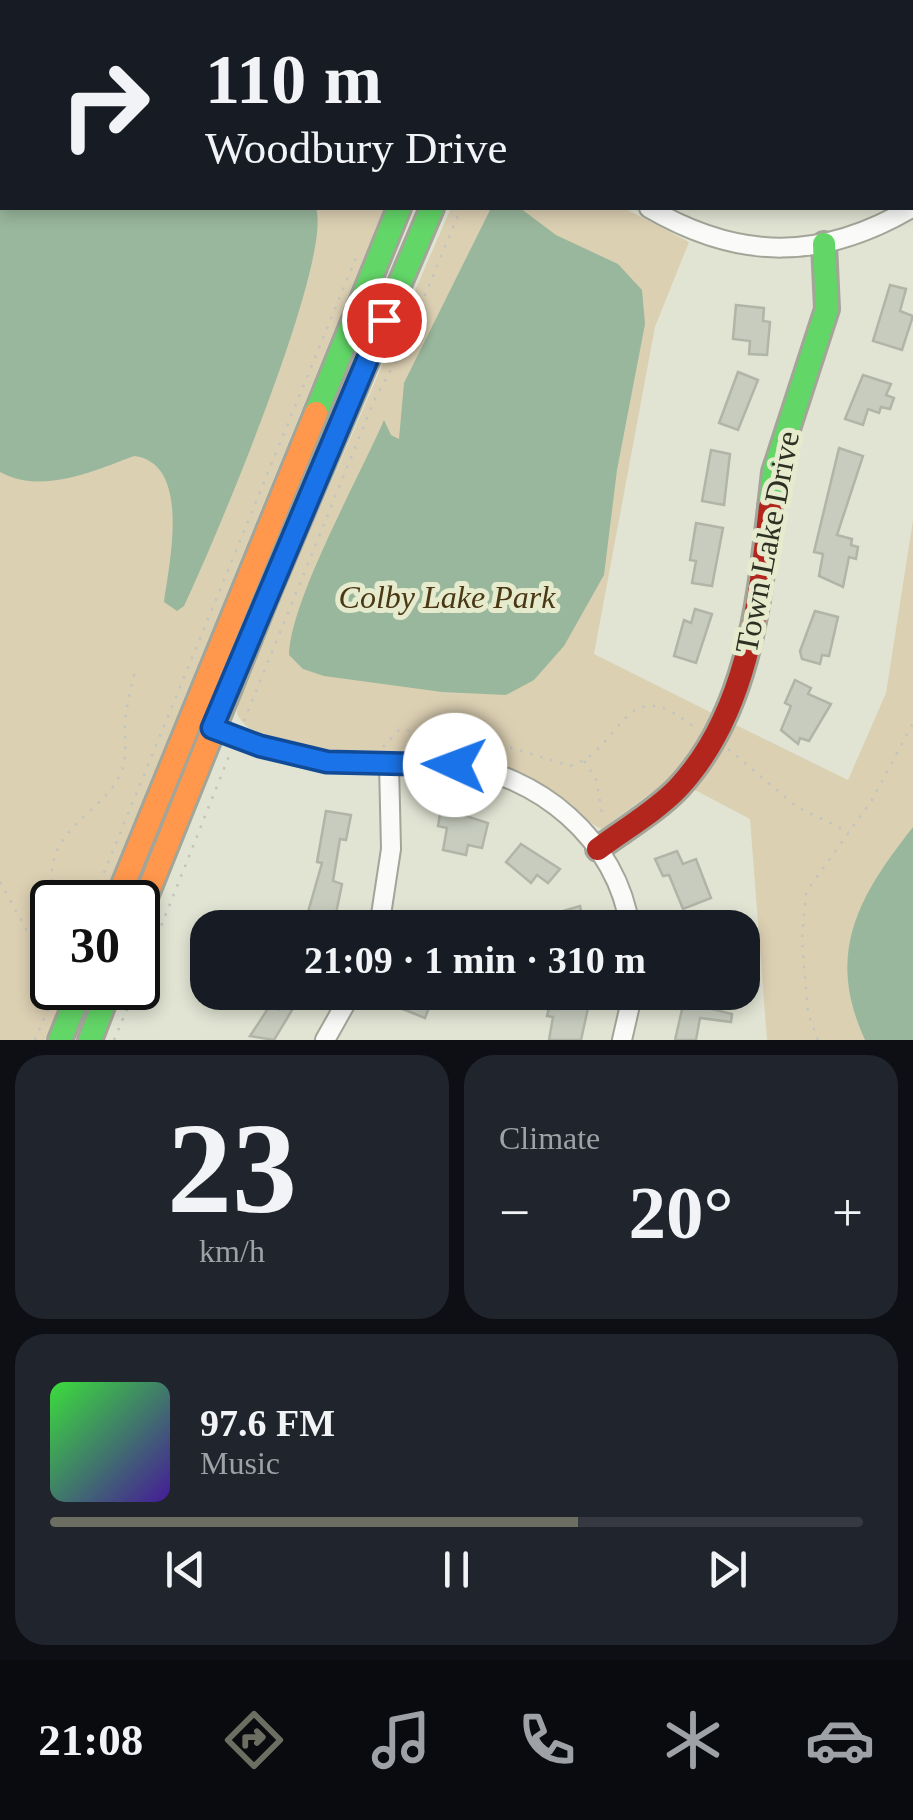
<!DOCTYPE html>
<html lang="en">
<head>
<meta charset="utf-8">
<style>
	:root { --surface:#171b24; --page:#20242c; --text:#f1f3f6; --muted:#9ea1a6; --line:#363941; --accent:#6c6e61 }
	body { margin:0; font-family:"Times New Roman",serif; background:var(--page); color:var(--text); height:100vh; display:flex; flex-direction:column; font-size:38px; white-space:nowrap }
	* { box-sizing:border-box; margin:0 }
	p { font-size:32px; color:var(--muted) }
	.icon { flex:none; width:55px; height:55px; fill:none; stroke:currentColor; stroke-width:2; stroke-linecap:round; stroke-linejoin:round }
	.map { position:relative; height:1040px; overflow:hidden }
	.panel { display:flex; flex-direction:column; gap:15px; padding:15px; background:#0d0f14; flex:1 }
	.panel>* { flex:none }
	.top-card { position:absolute; left:0px; top:0px; width:915px; height:210px; box-shadow:0 5px 15px #0003; background:#171b24; color:var(--text); overflow:hidden }
	.speed { position:absolute; left:30px; top:880px; display:flex; gap:20px; font-size:50px; font-weight:700; text-align:center }
	.speed>* { display:grid; place-content:center; width:130px; height:130px; border-radius:50%; background:var(--surface); box-shadow:0 5px 15px #0003; line-height:1 }
	.speed .limit { border:5px solid #111; border-radius:15px; background:#fff; color:#111 }
	.pin { position:absolute; display:grid; place-items:center; width:85px; height:85px; color:#fff; margin:-42px; border:5px solid #fff; border-radius:50%; box-shadow:0 2px 10px #0007 }
	.me { position:absolute; width:110px; margin:-55px; rotate:272deg; stroke-linejoin:round; filter:drop-shadow(0 0 8px #0008) }
	.turn { display:flex; align-items:center; gap:35px; height:210px; padding:0 40px; font-size:45px }
	.turn .icon { width:130px; height:130px; stroke-width:2.5 }
	.turn b { display:block; font-size:70px; line-height:85px }
	.big { font-size:75px; font-weight:800; line-height:1.1 }
	.panel .widget { flex:1; display:flex; flex-direction:column; justify-content:center; gap:15px; min-width:0; padding:0 35px; border-radius:30px; background:var(--page) }
	.panel .dial { align-items:center; gap:0 }
	.dial b { font-size:130px; line-height:1 }
	.song { display:flex; align-items:center; gap:30px }
	.cover { width:120px; height:120px; border-radius:15px; background:linear-gradient(135deg,hsl(120 70% 55%),hsl(260 70% 35%)) }
	.played { height:10px; border-radius:5px; background:linear-gradient(90deg,var(--accent) 65%,var(--line) 65%) }
	.keys { display:flex; justify-content:space-around; direction:ltr }
	.heat { display:flex; justify-content:space-between; align-items:center; font-size:55px; direction:ltr }
	.panel .tiles { flex:1; display:grid; gap:15px; grid-template-columns:1fr 1fr }
	.widget:last-child { grid-column:span 2 }
	.trip { position:absolute; left:190px; top:910px; width:570px; height:100px; border-radius:30px; background:var(--surface); box-shadow:0 5px 15px #0003; font-weight:800; line-height:100px; text-align:center }
	.tab-bar { display:flex; height:160px; justify-content:space-around; align-items:center; background:#090b0e; color:var(--muted) }
	.tab-bar .icon { width:70px; height:70px }
	.tab-bar .current { color:var(--accent) }
	.tab-bar b { font-size:45px; color:var(--text) }
	.map>svg:first-child { display:block }
</style>
</head>
<body>
<div class="map">
<svg width="913" height="1040" viewBox="0 0 913 1040">
	<rect width="100%" height="100%" fill="#e1e4d3"/>
	<g fill="#dcd0b3">
		<polygon points="0,0 242,2 2,2 2,208 384,208 101,902 52,902 52,988 67,988 45,1040 0,1040"/>
		<path d="M451 208H624L689 242 655 327 594 654 714 714 674 776 602 829C589 825 579 809 567 801 535 776 496 758 456 753 406 748 263 765 237 714L238 700 267 629Z"/>
		<polygon points="913,520 913,1040 767,1040 750,819 693,789 734,724 848,780 886,693"/>
	</g>
	<g fill="#99b79c">
		<path d="M0 121 2 208H316C333 261 214 543 184 606L177 611 164 602C169 564 192 463 134 456 94 471 41 495 0 472Z"/>
		<path d="M491 208H520L556 235 618 264 642 290 645 324 617 470 604 575 564 646 534 680 506 695 442 692 324 676 303 669 289 655C290 601 360 476 384 420L391 435 399 439 404 383Z"/>
		<path d="M913 827V1040H865C825 953 858 897 913 827Z"/>
	</g>
	<g fill="#c7ccbf" stroke="#b1b5a8" stroke-width="2.5">
		<polygon points="890,285 906,289 900,311 913,316 902,350 873,341"/>
		<polygon points="736,305 764,308 763,321 770,322 767,355 749,354 750,341 733,339"/>
		<polygon points="738,372 758,380 738,430 719,423"/>
		<polygon points="863,375 891,384 886,395 894,398 890,409 881,407 879,413 868,409 863,425 845,419"/>
		<polygon points="839,448 863,456 837,535 852,539 851,545 858,547 856,559 849,557 843,587 819,576 823,554 814,552"/>
		<polygon points="711,450 730,454 724,505 702,501"/>
		<polygon points="696,523 723,528 712,586 692,583 696,561 690,560"/>
		<polygon points="695,609 712,614 696,663 674,656 684,620 691,623"/>
		<polygon points="815,611 838,617 829,656 822,655 820,664 802,659 800,651"/>
		<polygon points="795,680 811,688 808,694 831,704 809,741 800,738 798,744 781,730 791,706 785,703"/>
		<polygon points="441,808 488,823 482,848 468,845 466,855 443,850 447,828 438,826"/>
		<polygon points="326,811 351,815 346,840 340,839 333,881 342,884 333,928 312,928 304,926 322,863 317,862"/>
		<polygon points="521,844 560,869 548,883 537,875 531,883 506,862"/>
		<polygon points="677,851 683,864 696,859 711,898 683,909 669,875 663,876 655,859"/>
		<polygon points="580,906 585,928 556,928 552,914"/>
		<polygon points="285,992 303,992 274,1040 250,1036 271,1004 279,1009"/>
		<polygon points="406,992 435,992 425,1018 400,1008"/>
		<polygon points="553,992 580,992 577,1005 588,1008 581,1040 549,1040 553,1017 547,1016"/>
		<polygon points="686,992 707,996 704,1007 732,1014 731,1022 700,1018 696,1040 675,1040"/>
	</g>
	<g fill="none" stroke-linecap="round" stroke-linejoin="round">
		<defs>
			<g id="street">
				<path d="M649 208C740 261 822 261 913 207"/>
				<path d="M212 728C250 742 288 757 329 762 370 767 411 761 451 764 538 773 618 840 630 928"/>
				<polyline points="379,928 391,849 389,764"/>
				<polyline points="325,1040 352,992"/>
				<polyline points="622,1040 633,992"/>
			</g>
			<g id="fast">
				<polyline points="482,2 483,0"/>
				<polyline points="516,2 517,0"/>
				<polyline points="316,413 399,208"/>
				<polyline points="770,507 774,472 827,309 824,244"/>
				<polyline points="267,596 432,208"/>
				<polyline points="60,1040 81,988"/>
				<polyline points="90,1040 110,988"/>
			</g>
			<g id="slow">
				<polyline points="116,902 316,413"/>
				<polyline points="138,917 267,596"/>
			</g>
			<path id="jam" d="M598 849C623 830 656 811 678 788 748 713 759 604 770 507"/>
		</defs>
		<use href="#street" stroke="#a2a598" stroke-width="22"/>
		<use href="#fast" stroke="#a2a598" stroke-width="28"/>
		<use href="#slow" stroke="#a2a598" stroke-width="28"/>
		<use href="#jam" stroke="#a2a598" stroke-width="28"/>
		<g stroke="#c2c4be" stroke-width="2.5" stroke-dasharray="2.5 8" stroke-linecap="butt">
			<polyline points="212,0 218,2"/>
			<polyline points="81,2 105,0"/>
			<polyline points="539,2 540,0"/>
			<polyline points="0,14 2,13"/>
			<polyline points="244,721 374,401 406,341 461,208"/>
			<path d="M383 747 399 730 471 735 570 766C624 750 622 666 696 729"/>
			<polyline points="728,749 797,807 849,832"/>
			<polyline points="584,761 596,779 603,819"/>
			<path d="M0 882 30 936 40 940 47 937C61 914 45 880 56 853 69 820 105 806 120 775 129 757 123 733 126 714 128 698 132 683 136 668"/>
			<polyline points="92,902 357,255"/>
			<polyline points="138,984 231,751"/>
			<polyline points="35,1040 57,988"/>
			<polyline points="114,1040 136,988"/>
			<polyline points="818,1040 808,1013 802,940 806,892 872,800 913,723"/>
		</g>
		<use href="#street" stroke="#fafbf8" stroke-width="18"/>
		<use href="#fast" stroke="#63d668" stroke-width="22"/>
		<use href="#slow" stroke="#ff974d" stroke-width="22"/>
		<use href="#jam" stroke="#b3261e" stroke-width="22"/>
	</g>
	<g fill="none" stroke-linecap="round" stroke-linejoin="round">
		<defs>
			<polyline id="route" points="384,320 212,728 260,746 327,762 455,765"/>
		</defs>
		<use href="#route" stroke="#114b97" stroke-width="25"/>
		<use href="#route" stroke="#1a73e8" stroke-width="18"/>
	</g>
	<g text-anchor="middle" stroke-width="10" stroke-linejoin="round" paint-order="stroke">
		<g font-size="32" fill="#2d2f23" stroke="#e5ebcc">
			<text transform="translate(767 542) rotate(-79)" y="11">Town Lake Drive</text>
		</g>
		<g font-size="32" font-style="italic" fill="#4a3714" stroke="#e5ebcc">
			<text x="447" y="608">Colby Lake Park</text>
		</g>
	</g>
</svg>
<div class="speed"><div class="limit">30</div></div>
<div class="pin" style="left:384px;top:320px;background:#d93025"><svg class="icon" aria-label="arrive" viewBox="0 0 24 24"><path d="M6 21V4h12l-3 4 3 4H6"/></svg></div>
<svg class="me" style="left:455px;top:765px" viewBox="-20 -20 40 40"><circle r="19" fill="#fff"/><path d="M0-13L10 11 0 6-10 11z" fill="#1a73e8"/></svg>
<div class="trip">21:09 · 1 min · 310 m</div>
<div class="top-card">
<div class="turn"><svg class="icon" aria-label="right" viewBox="0 0 24 24"><path d="M7 20v-9h11M14 6l5 5-5 5"/></svg><div><b>110 m</b>Woodbury Drive</div></div>
</div>
</div>
<section class="panel">
<div class="tiles">
<div class="widget dial"><b>23</b><p>km/h</p></div>
<div class="widget"><p>Climate</p>
<div class="heat"><a>−</a><b class="big">20°</b><a>+</a></div>
</div>
<div class="widget">
<div class="song"><i class="cover"></i><div><b>97.6 FM</b><p>Music</p></div></div>
<div class="played"></div>
<div class="keys"><svg class="icon" aria-label="previous" viewBox="0 0 24 24"><path d="M18 5L8 12l10 7zM5 5v14"/></svg><svg class="icon" aria-label="pause" viewBox="0 0 24 24"><path d="M8 5v14M16 5v14"/></svg><svg class="icon" aria-label="next" viewBox="0 0 24 24"><path d="M6 5l10 7-10 7zM19 5v14"/></svg></div>
</div>
</div>
</section>
<nav class="tab-bar">
<b>21:08</b>
<svg class="icon current" aria-label="directions" viewBox="0 0 24 24"><path d="M12 3l9 9-9 9-9-9zM9 14v-3h6M13 9l2 2-2 2"/></svg>
<svg class="icon" aria-label="music" viewBox="0 0 24 24"><path d="M9 18V5l10-2v13"/><circle cx="6" cy="18" r="3"/><circle cx="16" cy="16" r="3"/></svg>
<svg class="icon" aria-label="phone" viewBox="0 0 24 24"><path d="M5 4h4l2 5-3 2q2 4 5 5l2-3 5 2v4C11 20 4 13 5 4z"/></svg>
<svg class="icon" aria-label="climate" viewBox="0 0 24 24"><path d="M12 3v18M4 7l16 10M4 17L20 7"/></svg>
<svg class="icon" aria-label="car" viewBox="0 0 24 24"><path d="M5 17H2v-5l4-1 3-4h7l3 4 3 1v5h-3M9 17h6M6 11h13"/><circle cx="7" cy="17" r="2"/><circle cx="17" cy="17" r="2"/></svg>
</nav>
</body>
</html>
